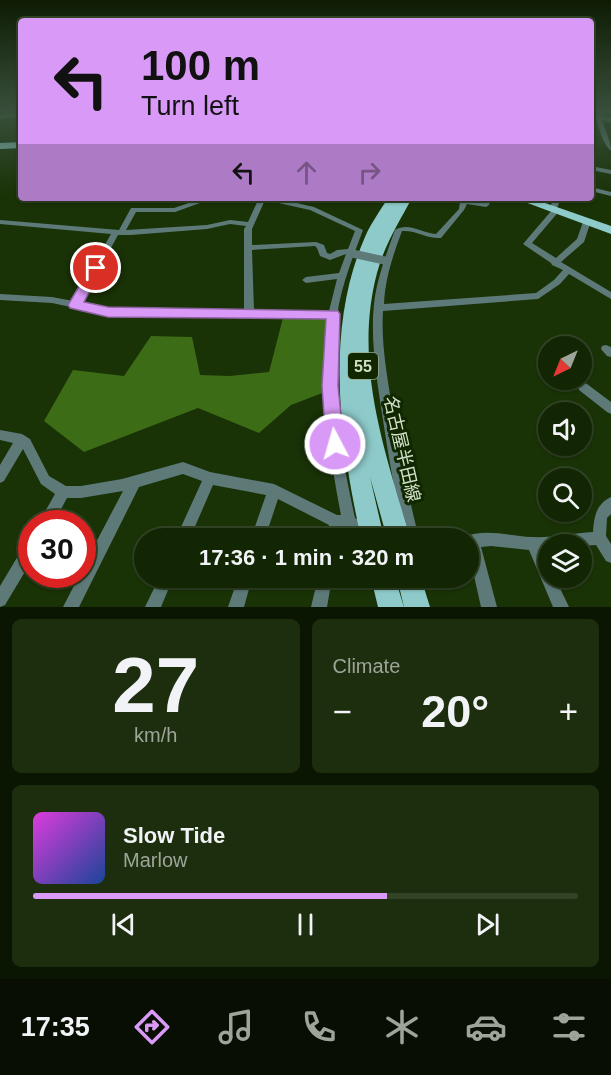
<!DOCTYPE html>
<html lang="en">
<head>
<meta charset="utf-8">
<style>
	:root { --surface:#132604; --page:#1c2e0e; --text:#f1f3f6; --muted:#9da59a; --line:#324326; --accent:#d99af7 }
	body { margin:0; font-family:Helvetica,"Noto Sans JP",sans-serif; background:var(--page); color:var(--text); height:100vh; display:flex; flex-direction:column; font-size:22px; white-space:nowrap }
	* { box-sizing:border-box; margin:0 }
	p { font-size:20px; color:var(--muted) }
	.icon { flex:none; width:33px; height:33px; fill:none; stroke:currentColor; stroke-width:2; stroke-linecap:round; stroke-linejoin:round }
	.map { position:relative; height:607px; overflow:hidden }
	.panel { display:flex; flex-direction:column; gap:12px; padding:12px; background:#0a1502; flex:1 }
	.panel>* { flex:none }
	.guide { position:absolute; left:18px; top:18px; width:576px; height:183px; border-radius:6px; box-shadow:0 2px 4px #0004,0 0 0 2px var(--line); background:#d99af7; color:#111; overflow:hidden }
	.needle { width:39px; rotate:223deg }
	.tools { position:absolute; left:538px; top:336px; display:grid; gap:12px }
	.tools a { display:grid; place-items:center; width:54px; height:54px; border-radius:50%; background:var(--surface); box-shadow:0 2px 4px #0004,0 0 0 2px var(--line); font-size:30px }
	.speed { position:absolute; left:18px; top:510px; display:flex; gap:12px; font-size:30px; font-weight:700; text-align:center }
	.speed>* { display:grid; place-content:center; width:78px; height:78px; border-radius:50%; background:var(--surface); box-shadow:0 2px 4px #0004,0 0 0 2px var(--line); line-height:1 }
	.speed .limit { border:9px solid #d22; background:#fff; color:#111 }
	.pin { position:absolute; display:grid; place-items:center; width:51px; height:51px; color:#fff; margin:-26px; border:3px solid #fff; border-radius:50%; box-shadow:0 2px 6px #0007 }
	.me { position:absolute; width:66px; margin:-33px; rotate:354deg; stroke-linejoin:round; filter:drop-shadow(0 0 4px #0008) }
	.turn { display:flex; align-items:center; gap:21px; height:126px; padding:0 24px; font-size:27px }
	.turn .icon { width:78px; height:78px; stroke-width:2.5 }
	.turn b { display:block; font-size:42px; line-height:51px }
	.lanes { display:flex; align-items:center; height:57px; padding:0 24px; background:#0003; justify-content:center; gap:30px; direction:ltr }
	.lanes .off { opacity:.35 }
	.big { font-size:45px; font-weight:700; line-height:1.1 }
	.panel .card { flex:1; display:flex; flex-direction:column; justify-content:center; gap:9px; min-width:0; padding:0 21px; border-radius:9px; background:var(--page) }
	.panel .dial { align-items:center; gap:0 }
	.dial b { font-size:78px; line-height:1 }
	.song { display:flex; align-items:center; gap:18px }
	.cover { width:72px; height:72px; border-radius:9px; background:linear-gradient(135deg,hsl(300 70% 55%),hsl(220 70% 35%)) }
	.played { height:6px; border-radius:3px; background:linear-gradient(90deg,var(--accent) 65%,var(--line) 65%) }
	.keys { display:flex; justify-content:space-around; direction:ltr }
	.heat { display:flex; justify-content:space-between; align-items:center; font-size:33px; direction:ltr }
	.panel .tiles { flex:1; display:grid; gap:12px; grid-template-columns:1fr 1fr }
	.card:last-child { grid-column:span 2 }
	.trip { position:absolute; left:134px; top:528px; width:345px; height:60px; border-radius:30px; background:var(--surface); box-shadow:0 2px 4px #0004,0 0 0 2px var(--line); font-weight:700; line-height:60px; text-align:center }
	.tab-bar { display:flex; height:96px; justify-content:space-around; align-items:center; background:#080f02; color:var(--muted) }
	.tab-bar .icon { width:42px; height:42px }
	.tab-bar .active { color:var(--accent) }
	.tab-bar b { font-size:27px; color:var(--text) }
	.map>svg:first-child { display:block }
</style>
</head>
<body>
<div class="map">
<svg width="611" height="607" viewBox="0 0 611 607">
	<rect width="100%" height="100%" fill="#193206"/>
	<polygon fill="#3d6c17" points="284,314 325,316 330,330 325,392 291,405 259,433 198,408 84,452 44,421 73,370 124,376 151,336 192,337 200,375 230,376 269,372"/>
	<g fill="none" stroke-linecap="round" stroke-linejoin="round">
		<g fill="#5d7a79" fill-rule="evenodd">
			<path d="M595 111H601L602 117 611 118V122L602 120C605 131 611 140 611 151 603 144 599 130 597 119H591V115L596 116Z"/>
			<polygon points="21,112 21,116 0,119 0,115"/>
			<polygon points="591,166 611,170 611,174 591,170"/>
			<polygon points="591,187 611,192 611,196 591,191"/>
			<path d="M204 198H214L175 212H136L126 230 207 225 230 220 248 222 259 198H275L314 207 363 230C354 254 344 279 339 304 326 374 340 449 355 518L382 533 384 538H365L348 529H342L340 538H326L329 525 278 499 265 538H251L266 495 213 485 190 538H176L202 481 183 474 139 487 79 607H63L80 574H82V569L123 491 81 498H67L53 524H38L55 494 41 484 23 449 4 481 0 483V465L13 443 0 440V430L22 434 30 439 49 476 66 486H81L122 479 183 462 210 472 274 484 337 515H341C328 450 321 384 328 317L108 315 52 303 0 300V294L52 297 73 301 111 234 0 224V220L119 230 131 208H174ZM265 200 310 210 355 231 348 249 337 250 330 254 327 253 324 245 316 242 252 245V229ZM230 224 246 226 244 229V310L108 309 81 303 118 235H131L207 229ZM315 246 317 248 320 256 330 260 346 254 339 273 306 277 302 280 306 283 337 279 329 311 254 310 252 250Z"/>
			<path d="M449 198H460L483 202 485 198H491L489 205 486 207 467 204 464 210 441 238C427 239 416 230 402 231 393 255 385 279 384 304L536 293 554 280 563 270 552 265 551 263 523 244 552 210 549 208 555 198H561L557 208 560 210 532 243 556 258 577 239 584 219H590L591 221 584 242 561 262 611 292V299L569 274 560 284 538 299 383 311C381 343 387 375 392 407 399 451 408 495 419 538H405C396 500 389 460 383 420 377 380 369 337 375 296 379 273 387 252 395 230 409 222 421 233 436 234L459 209 460 202Z"/>
			<polygon points="606,345 611,347 611,357 607,356 601,349 602,346"/>
			<polygon points="583,382 587,384 611,402 611,414 607,412 579,390 578,387 579,384"/>
			<path d="M611 497V514L607 518 606 536 611 544V563L606 561 596 545 582 546V544H549V549L543 550 549 563V578H555L569 607H553L529 550 491 546 481 547 497 607H481L468 549V538H463V537C486 528 509 536 532 537 552 538 573 533 593 532 594 517 596 504 611 497Z"/>
			<polygon points="32,539 32,560 5,605 0,607 0,586 27,541"/>
			<polygon points="159,578 173,578 161,607 145,607"/>
			<polygon points="238,578 252,578 244,607 228,607"/>
			<polygon points="318,578 332,578 327,607 311,607"/>
		</g>
		<g fill="#8dcac9" fill-rule="evenodd">
			<polygon points="21,142 21,148 0,149 0,143"/>
			<path d="M388 198H400L376 242 400 198H412C399 222 384 246 377 273 353 364 385 451 410 538H387L370 477 384 538H361C340 443 324 330 365 237 371 223 380 211 388 198Z"/>
			<polygon points="514,198 531,198 611,226 611,234"/>
			<polygon points="371,578 395,578 404,607 378,607"/>
			<polygon points="397,578 421,578 430,607 404,607"/>
		</g>
		<polyline stroke="#5d7a79" stroke-width="8" points="350,253 387,261"/>
	</g>
	<linearGradient id="sky" x2="0" y2="1"><stop stop-color="#0e1c03"/><stop offset="0.57" stop-color="#384f3b"/><stop offset="1" stop-color="#384f3b" stop-opacity="0"/></linearGradient>
	<rect width="611" height="196" fill="url(#sky)"/>
	<polygon fill="#d99af7" stroke="#8d64a1" stroke-width="1.5" points="96,264 102,268 84,302 108,307 338,311 340,314 338,386 344,444 341,450 335,453 329,450 326,444 322,386 326,319 108,317 70,308 68,305 91,266"/>
	<g text-anchor="middle" stroke-width="6" stroke-linejoin="round" paint-order="stroke">
		<rect fill="#102700" stroke="#97a88c" stroke-width="1.5" x="348" y="353" width="30" height="26" rx="4.5"/>
		<g font-size="16" font-weight="bold" fill="#d1e0c8">
			<text x="363" y="372">55</text>
		</g>
		<g font-size="18" fill="#d1e0c8" stroke="#102700">
			<text transform="translate(402 449) rotate(77)" y="6">名古屋半田線</text>
		</g>
	</g>
</svg>
<div class="tools">
<a><svg class="needle" viewBox="-14 -14 28 28"><path d="M0-13l5 13h-10z" fill="#e53935"/><path d="M0 13l5-13h-10z" fill="#9da59a"/></svg></a>
<a><svg class="icon" aria-label="sound" viewBox="0 0 24 24"><path d="M4 9h4l5-4v14l-5-4H4zM17 9q2 3 0 6"/></svg></a>
<a><svg class="icon" aria-label="search" viewBox="0 0 24 24"><circle cx="10" cy="10" r="6"/><path d="M15 15l6 6"/></svg></a>
<a><svg class="icon" aria-label="layers" viewBox="0 0 24 24"><path d="M12 4l9 5-9 5-9-5zM3 14l9 5 9-5"/></svg></a>
</div>
<div class="speed"><div class="limit">30</div></div>
<div class="pin" style="left:96px;top:268px;background:#d93025"><svg class="icon" aria-label="arrive" viewBox="0 0 24 24"><path d="M6 21V4h12l-3 4 3 4H6"/></svg></div>
<svg class="me" style="left:335px;top:444px" viewBox="-20 -20 40 40"><circle r="17" fill="#d99af7" stroke="#fff" stroke-width="3"/><path d="M0-11L8 9 0 5-8 9z" fill="#fff"/></svg>
<div class="trip">17:36 · 1 min · 320 m</div>
<div class="guide">
<div class="turn"><svg class="icon" aria-label="left" viewBox="0 0 24 24"><path d="M17 20v-9H6M10 6l-5 5 5 5"/></svg><div><b>100 m</b>Turn left</div></div>
<div class="lanes"><svg class="icon" aria-label="left" viewBox="0 0 24 24"><path d="M17 20v-9H6M10 6l-5 5 5 5"/></svg><svg class="icon off" aria-label="ahead" viewBox="0 0 24 24"><path d="M12 20V5M6 11l6-6 6 6"/></svg><svg class="icon off" aria-label="right" viewBox="0 0 24 24"><path d="M7 20v-9h11M14 6l5 5-5 5"/></svg></div>
</div>
</div>
<section class="panel">
<div class="tiles">
<div class="card dial"><b>27</b><p>km/h</p></div>
<div class="card"><p>Climate</p>
<div class="heat"><a>−</a><b class="big">20°</b><a>+</a></div>
</div>
<div class="card">
<div class="song"><i class="cover"></i><div><b>Slow Tide</b><p>Marlow</p></div></div>
<div class="played"></div>
<div class="keys"><svg class="icon" aria-label="previous" viewBox="0 0 24 24"><path d="M18 5L8 12l10 7zM5 5v14"/></svg><svg class="icon" aria-label="pause" viewBox="0 0 24 24"><path d="M8 5v14M16 5v14"/></svg><svg class="icon" aria-label="next" viewBox="0 0 24 24"><path d="M6 5l10 7-10 7zM19 5v14"/></svg></div>
</div>
</div>
</section>
<nav class="tab-bar">
<b>17:35</b>
<svg class="icon active" aria-label="directions" viewBox="0 0 24 24"><path d="M12 3l9 9-9 9-9-9zM9 14v-3h6M13 9l2 2-2 2"/></svg>
<svg class="icon" aria-label="music" viewBox="0 0 24 24"><path d="M9 18V5l10-2v13"/><circle cx="6" cy="18" r="3"/><circle cx="16" cy="16" r="3"/></svg>
<svg class="icon" aria-label="phone" viewBox="0 0 24 24"><path d="M5 4h4l2 5-3 2q2 4 5 5l2-3 5 2v4C11 20 4 13 5 4z"/></svg>
<svg class="icon" aria-label="climate" viewBox="0 0 24 24"><path d="M12 3v18M4 7l16 10M4 17L20 7"/></svg>
<svg class="icon" aria-label="car" viewBox="0 0 24 24"><path d="M5 17H2v-5l4-1 3-4h7l3 4 3 1v5h-3M9 17h6M6 11h13"/><circle cx="7" cy="17" r="2"/><circle cx="17" cy="17" r="2"/></svg>
<svg class="icon" aria-label="filters" viewBox="0 0 24 24"><path d="M4 7h16M4 17h16"/><circle cx="9" cy="7" r="2"/><circle cx="15" cy="17" r="2"/></svg>
</nav>
</body>
</html>
